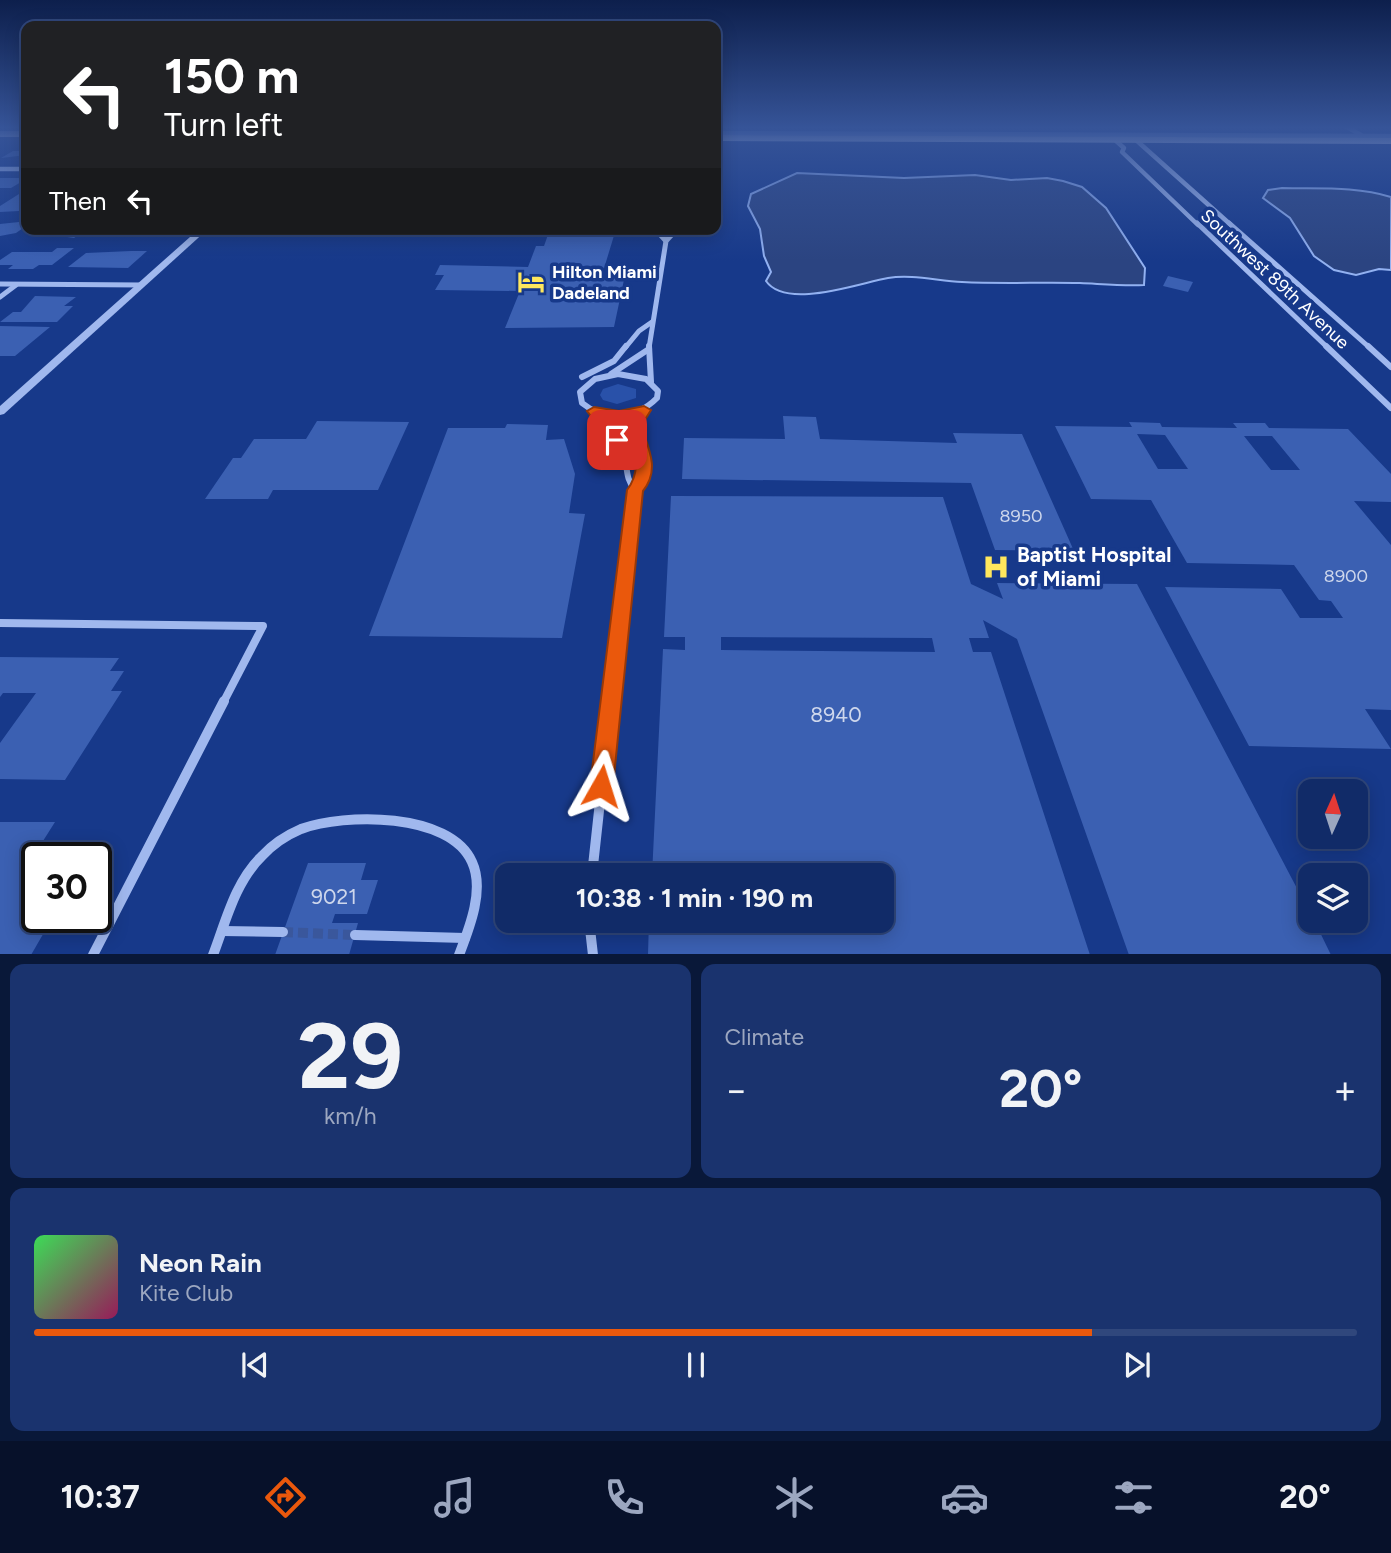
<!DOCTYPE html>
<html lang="en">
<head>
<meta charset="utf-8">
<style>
	:root { --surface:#112b68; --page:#1a336e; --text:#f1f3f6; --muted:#9ca7c0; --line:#30477c; --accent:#ea580c }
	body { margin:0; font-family:Figtree,sans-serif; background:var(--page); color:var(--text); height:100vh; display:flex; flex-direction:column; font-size:26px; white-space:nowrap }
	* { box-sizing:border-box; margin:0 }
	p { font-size:23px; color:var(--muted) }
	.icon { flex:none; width:38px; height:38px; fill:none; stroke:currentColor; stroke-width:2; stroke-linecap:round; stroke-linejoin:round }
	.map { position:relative; height:954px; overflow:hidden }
	.details { display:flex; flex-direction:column; gap:10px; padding:10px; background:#091839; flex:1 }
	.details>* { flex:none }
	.hud { position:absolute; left:21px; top:21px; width:700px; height:214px; border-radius:14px; box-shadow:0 4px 18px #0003,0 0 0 2px var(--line); background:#202124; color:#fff; overflow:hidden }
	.needle { width:46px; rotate:3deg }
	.buttons { position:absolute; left:1298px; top:779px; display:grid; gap:14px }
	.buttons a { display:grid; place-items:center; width:70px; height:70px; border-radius:14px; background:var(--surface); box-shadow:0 4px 18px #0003,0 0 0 2px var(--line); font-size:35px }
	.speed { position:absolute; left:21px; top:842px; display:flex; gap:14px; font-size:35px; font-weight:700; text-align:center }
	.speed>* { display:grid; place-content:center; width:91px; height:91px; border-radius:50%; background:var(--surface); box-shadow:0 4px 18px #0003,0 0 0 2px var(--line); line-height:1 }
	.speed .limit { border:4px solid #111; border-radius:10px; background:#fff; color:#111 }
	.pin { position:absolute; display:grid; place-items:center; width:60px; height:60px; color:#fff; margin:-30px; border-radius:14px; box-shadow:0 4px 10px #0006 }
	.me { position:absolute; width:77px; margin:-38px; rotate:6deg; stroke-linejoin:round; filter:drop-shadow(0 0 5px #0008) }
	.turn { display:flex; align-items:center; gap:24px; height:147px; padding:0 28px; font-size:32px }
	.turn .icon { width:91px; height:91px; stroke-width:2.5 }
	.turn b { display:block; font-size:49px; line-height:60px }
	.then { display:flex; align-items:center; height:66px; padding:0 28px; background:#0003; gap:14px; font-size:26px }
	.big { font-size:52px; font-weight:700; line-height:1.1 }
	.details .tile { flex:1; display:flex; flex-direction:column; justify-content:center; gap:10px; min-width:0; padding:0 24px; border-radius:14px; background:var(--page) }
	.details .dial { align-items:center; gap:0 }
	.dial b { font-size:91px; line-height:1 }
	.song { display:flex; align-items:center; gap:21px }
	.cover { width:84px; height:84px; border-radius:10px; background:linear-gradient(135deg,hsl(130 70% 55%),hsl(330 70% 35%)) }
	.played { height:7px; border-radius:4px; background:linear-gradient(90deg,var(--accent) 80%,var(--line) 80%) }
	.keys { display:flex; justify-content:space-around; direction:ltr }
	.heat { display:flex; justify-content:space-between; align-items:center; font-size:38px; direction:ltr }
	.details .tiles { flex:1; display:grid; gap:10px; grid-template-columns:1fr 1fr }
	.tile:last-child { grid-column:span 2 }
	.trip { position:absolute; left:495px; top:863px; width:399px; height:70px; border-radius:14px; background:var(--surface); box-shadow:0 4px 18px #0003,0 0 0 2px var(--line); font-weight:700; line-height:70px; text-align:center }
	.dock { display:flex; height:112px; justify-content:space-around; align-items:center; background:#07112a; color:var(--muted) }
	.dock .icon { width:49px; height:49px }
	.dock .current { color:var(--accent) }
	.dock b { font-size:32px; color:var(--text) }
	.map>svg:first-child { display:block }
</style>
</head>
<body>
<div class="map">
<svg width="1391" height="955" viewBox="0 0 1391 955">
	<rect width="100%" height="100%" fill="#17398a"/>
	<polygon fill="#2951a9" points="618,384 636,389 636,398 617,404 603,400 600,395 603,389"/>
	<g fill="#2b4481" stroke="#92b1f1" stroke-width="2">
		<path d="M797 173 904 178 975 175 1011 180 1047 178 1063 181 1082 187 1106 208 1145 268 1144 285C1122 286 1102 284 1080 283 1041 282 1002 284 962 282 938 281 912 274 888 278 859 283 786 310 766 281L771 272 764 256 760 229 748 206 751 194Z"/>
		<path d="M1282 188C1319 189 1356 186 1391 197V270L1379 269 1356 275 1334 270 1314 256 1290 218 1263 198 1268 190Z"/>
	</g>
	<g fill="#3b60b2" fill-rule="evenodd">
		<polygon points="13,151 26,151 26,155 1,158"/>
		<polygon points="0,178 26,178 26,179 11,188 0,188"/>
		<polygon points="19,194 26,194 26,206 19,211 0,212 0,206"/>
		<polygon points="19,222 26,222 26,226 16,233 0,236 0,224"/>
		<polygon points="36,229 86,229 74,238 60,236 63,233 31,233"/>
		<polygon points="550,229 616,229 602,275 625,275 614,327 505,328 520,291 435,290 444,275 435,275 440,265 528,267 536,246 544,246"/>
		<polygon points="57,248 74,248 52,265 39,265 33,269 8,269 13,265 0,265 0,260 12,252 52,252"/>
		<polygon points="131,251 147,251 128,268 68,267 86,253"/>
		<polygon points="1168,276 1193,282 1188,292 1163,286"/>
		<polygon points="35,296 76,297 64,306 73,306 57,322 0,322 13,312 21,312"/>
		<polygon points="0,326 50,327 15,356 0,356"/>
		<polygon points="783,416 816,417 820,439 957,443 953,433 1022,434 1074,551 995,550 971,483 682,479 684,438 785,439"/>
		<polygon points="317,421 409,422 378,490 273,490 268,499 205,499 233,458 241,458 254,439 306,439"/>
		<path d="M1129 422 1160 423 1162 427 1237 428 1233 423H1265L1269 428 1348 429 1391 474V502L1354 501 1391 545V710L1365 709 1391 749 1249 746 1165 587 1281 589 1300 618H1343L1331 601 1319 600 1294 565 1187 563 1151 500 1091 499 1055 426 1132 427ZM1137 434 1165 435 1188 469H1158ZM1244 436H1272L1300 470H1271Z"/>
		<polygon points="507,424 548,425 546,440 564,439 575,474 569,513 585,514 562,638 369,636 448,428 505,428"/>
		<path d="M671 496 943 497 971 584 1003 599 997 583 1137 584 1311 915V920H1314L1331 955H1129L1017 639 983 620 989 638H969L973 652H991L1090 955H648L649 920H882V875H652L663 649 685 650V637H664ZM721 637 932 638 935 652 721 650Z"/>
		<polygon points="0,657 119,658 110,671 124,671 111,691 122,691 65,780 0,779 0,743 36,693 3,693 0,697"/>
		<polygon points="0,822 55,822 43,841 73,842 63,858 37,858 37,917 53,917 31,955 0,955"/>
		<polygon points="308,863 366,863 361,880 378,880 367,914 335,914 332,923 358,923 349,955 275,955"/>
	</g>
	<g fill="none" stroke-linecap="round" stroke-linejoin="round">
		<polyline stroke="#3a579c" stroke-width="10" stroke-dasharray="10 5" stroke-linecap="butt" points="283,932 355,935"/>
		<g stroke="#a0b8ee" stroke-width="4.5">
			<polyline points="1347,127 1361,135"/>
			<polyline points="716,133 1391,136"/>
			<polyline points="1115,140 1124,148 1122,152 1198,225"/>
			<polyline points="1136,140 1231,225"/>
			<polyline points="0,169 26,169"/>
		</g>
		<g stroke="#a0b8ee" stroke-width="5">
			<polyline points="1197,223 1328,348"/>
			<polyline points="1229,223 1370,348"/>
			<polyline points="655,229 666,241"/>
			<polyline points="0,284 142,285"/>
			<polyline points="0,297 16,285"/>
			<polyline points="625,348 639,331 652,322"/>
			<polyline points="649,348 666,241 677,229"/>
		</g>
		<g stroke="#a0b8ee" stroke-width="6">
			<polyline points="649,346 651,382"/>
			<polyline points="1326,346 1391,408"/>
			<polyline points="1368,346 1391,367"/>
			<polyline points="611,374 649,349"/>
			<path d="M618 374 646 379 658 391 657 398C636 419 605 422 582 403L580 392 595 379Z"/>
			<polyline points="582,377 614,361 626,346"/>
			<path d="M596 413C607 425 618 438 624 454 628 469 625 478 635 490"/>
			<polyline points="633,504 644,467 634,427 644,410"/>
		</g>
		<g stroke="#a0b8ee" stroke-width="8">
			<polyline points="0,623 263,626 223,703"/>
			<polyline points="611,703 634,503"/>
		</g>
		<g stroke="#a0b8ee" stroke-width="10">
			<polyline points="592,875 611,701"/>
			<polyline points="589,920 593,955"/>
			<polyline points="222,931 283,932"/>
			<polyline points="355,935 465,938"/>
			<polyline points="93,955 224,701"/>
			<path d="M213 955C226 921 235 882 262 856 272 845 287 835 301 829 344 813 450 812 472 862 485 890 469 929 459 955"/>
		</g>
		<polygon fill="#a0b8ee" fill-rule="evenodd" points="199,229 208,229 4,414 0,415 0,406"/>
		<g fill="#e7edff" fill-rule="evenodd">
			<rect x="0" y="131" width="26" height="6"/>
			<polygon points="716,135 1391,138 1391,144 716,141"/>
		</g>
	</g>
	<linearGradient id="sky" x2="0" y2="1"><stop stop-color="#0d1f4c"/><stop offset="0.49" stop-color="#365498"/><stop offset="1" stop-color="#365498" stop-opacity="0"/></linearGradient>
	<rect width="1391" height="261" fill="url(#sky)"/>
	<path fill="#ea580c" stroke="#983908" stroke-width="2" d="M644 406 651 410 641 426C649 449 660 470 643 491L613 786 610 793 601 796 593 793 590 786 627 490C643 469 634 450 626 426L632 417 619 420 607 418 625 440 617 444 612 443 587 411 594 407 619 411Z"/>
	<defs>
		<symbol id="hotel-bare" viewBox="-9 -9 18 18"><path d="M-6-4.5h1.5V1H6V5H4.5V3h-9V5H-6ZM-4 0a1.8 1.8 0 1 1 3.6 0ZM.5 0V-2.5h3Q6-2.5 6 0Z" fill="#ffe75d" stroke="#17398a" stroke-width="2.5" paint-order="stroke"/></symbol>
		<symbol id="hospital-bare" viewBox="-9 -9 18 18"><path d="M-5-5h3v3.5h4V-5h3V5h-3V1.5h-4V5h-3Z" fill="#ffe75d" stroke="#17398a" stroke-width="2.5" paint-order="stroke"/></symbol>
	</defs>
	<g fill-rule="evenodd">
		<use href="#hotel-bare" x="512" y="263" width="38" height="38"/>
		<use href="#hospital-bare" x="977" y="548" width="38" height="38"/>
	</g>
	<g text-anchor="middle" stroke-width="7" stroke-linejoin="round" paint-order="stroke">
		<g font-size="18" font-weight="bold" fill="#fff" stroke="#17398a" text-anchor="start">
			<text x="552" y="278">Hilton Miami<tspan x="552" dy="21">Dadeland</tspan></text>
		</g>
		<g font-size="18" fill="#fff" stroke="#17398a">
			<text transform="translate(1275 279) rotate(43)" y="6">Southwest 89th Avenue</text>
		</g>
		<g font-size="18" fill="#ced7ec">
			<text x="1021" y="522">8950</text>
			<text x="1346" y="582">8900</text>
		</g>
		<g font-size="21" font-weight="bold" fill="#fff" stroke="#17398a" text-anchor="start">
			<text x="1017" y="562">Baptist Hospital<tspan x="1017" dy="24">of Miami</tspan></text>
		</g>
		<g font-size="21" fill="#ced7ec">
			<text x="836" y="722">8940</text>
			<text x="334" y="904">9021</text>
		</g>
	</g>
</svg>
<div class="buttons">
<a><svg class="needle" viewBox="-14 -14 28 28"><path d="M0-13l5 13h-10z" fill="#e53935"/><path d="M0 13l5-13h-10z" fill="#9ca7c0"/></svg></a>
<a><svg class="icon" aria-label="layers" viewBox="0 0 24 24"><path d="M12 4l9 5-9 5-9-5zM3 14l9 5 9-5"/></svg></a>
</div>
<div class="speed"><div class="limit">30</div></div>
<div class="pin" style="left:617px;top:440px;background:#d93025"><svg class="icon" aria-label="arrive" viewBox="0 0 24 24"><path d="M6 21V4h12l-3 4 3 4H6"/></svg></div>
<svg class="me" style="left:601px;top:786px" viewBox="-20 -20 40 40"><path d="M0-17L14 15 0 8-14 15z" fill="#ea580c" stroke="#fff" stroke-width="4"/></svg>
<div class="trip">10:38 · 1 min · 190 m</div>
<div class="hud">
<div class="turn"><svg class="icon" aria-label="left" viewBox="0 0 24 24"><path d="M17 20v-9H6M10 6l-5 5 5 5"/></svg><div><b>150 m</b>Turn left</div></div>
<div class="then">Then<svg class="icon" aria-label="left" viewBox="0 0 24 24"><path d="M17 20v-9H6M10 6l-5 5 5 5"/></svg></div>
</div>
</div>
<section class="details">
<div class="tiles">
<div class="tile dial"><b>29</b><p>km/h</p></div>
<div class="tile"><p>Climate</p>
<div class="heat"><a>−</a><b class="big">20°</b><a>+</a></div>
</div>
<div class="tile">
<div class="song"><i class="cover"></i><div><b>Neon Rain</b><p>Kite Club</p></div></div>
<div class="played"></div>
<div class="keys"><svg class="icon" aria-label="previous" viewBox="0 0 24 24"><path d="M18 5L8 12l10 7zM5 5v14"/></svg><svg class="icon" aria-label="pause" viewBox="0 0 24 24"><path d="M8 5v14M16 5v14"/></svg><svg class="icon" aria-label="next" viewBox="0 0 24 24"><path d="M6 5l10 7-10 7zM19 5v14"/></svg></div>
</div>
</div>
</section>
<nav class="dock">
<b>10:37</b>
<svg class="icon current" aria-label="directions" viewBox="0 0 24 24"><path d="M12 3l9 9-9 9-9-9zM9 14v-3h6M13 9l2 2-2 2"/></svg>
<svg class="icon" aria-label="music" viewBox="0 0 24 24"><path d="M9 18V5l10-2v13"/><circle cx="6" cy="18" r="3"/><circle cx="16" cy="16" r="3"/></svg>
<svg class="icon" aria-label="phone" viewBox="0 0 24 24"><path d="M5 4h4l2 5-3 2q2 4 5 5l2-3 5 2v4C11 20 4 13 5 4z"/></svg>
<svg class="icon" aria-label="climate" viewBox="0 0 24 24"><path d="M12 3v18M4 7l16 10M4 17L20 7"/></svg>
<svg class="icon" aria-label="car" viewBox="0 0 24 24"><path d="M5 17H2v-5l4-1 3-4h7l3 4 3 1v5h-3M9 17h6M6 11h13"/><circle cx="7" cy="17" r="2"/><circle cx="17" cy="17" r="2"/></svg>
<svg class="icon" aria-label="filters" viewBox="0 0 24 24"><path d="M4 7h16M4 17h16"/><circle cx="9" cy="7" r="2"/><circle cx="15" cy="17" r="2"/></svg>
<b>20°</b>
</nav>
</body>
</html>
